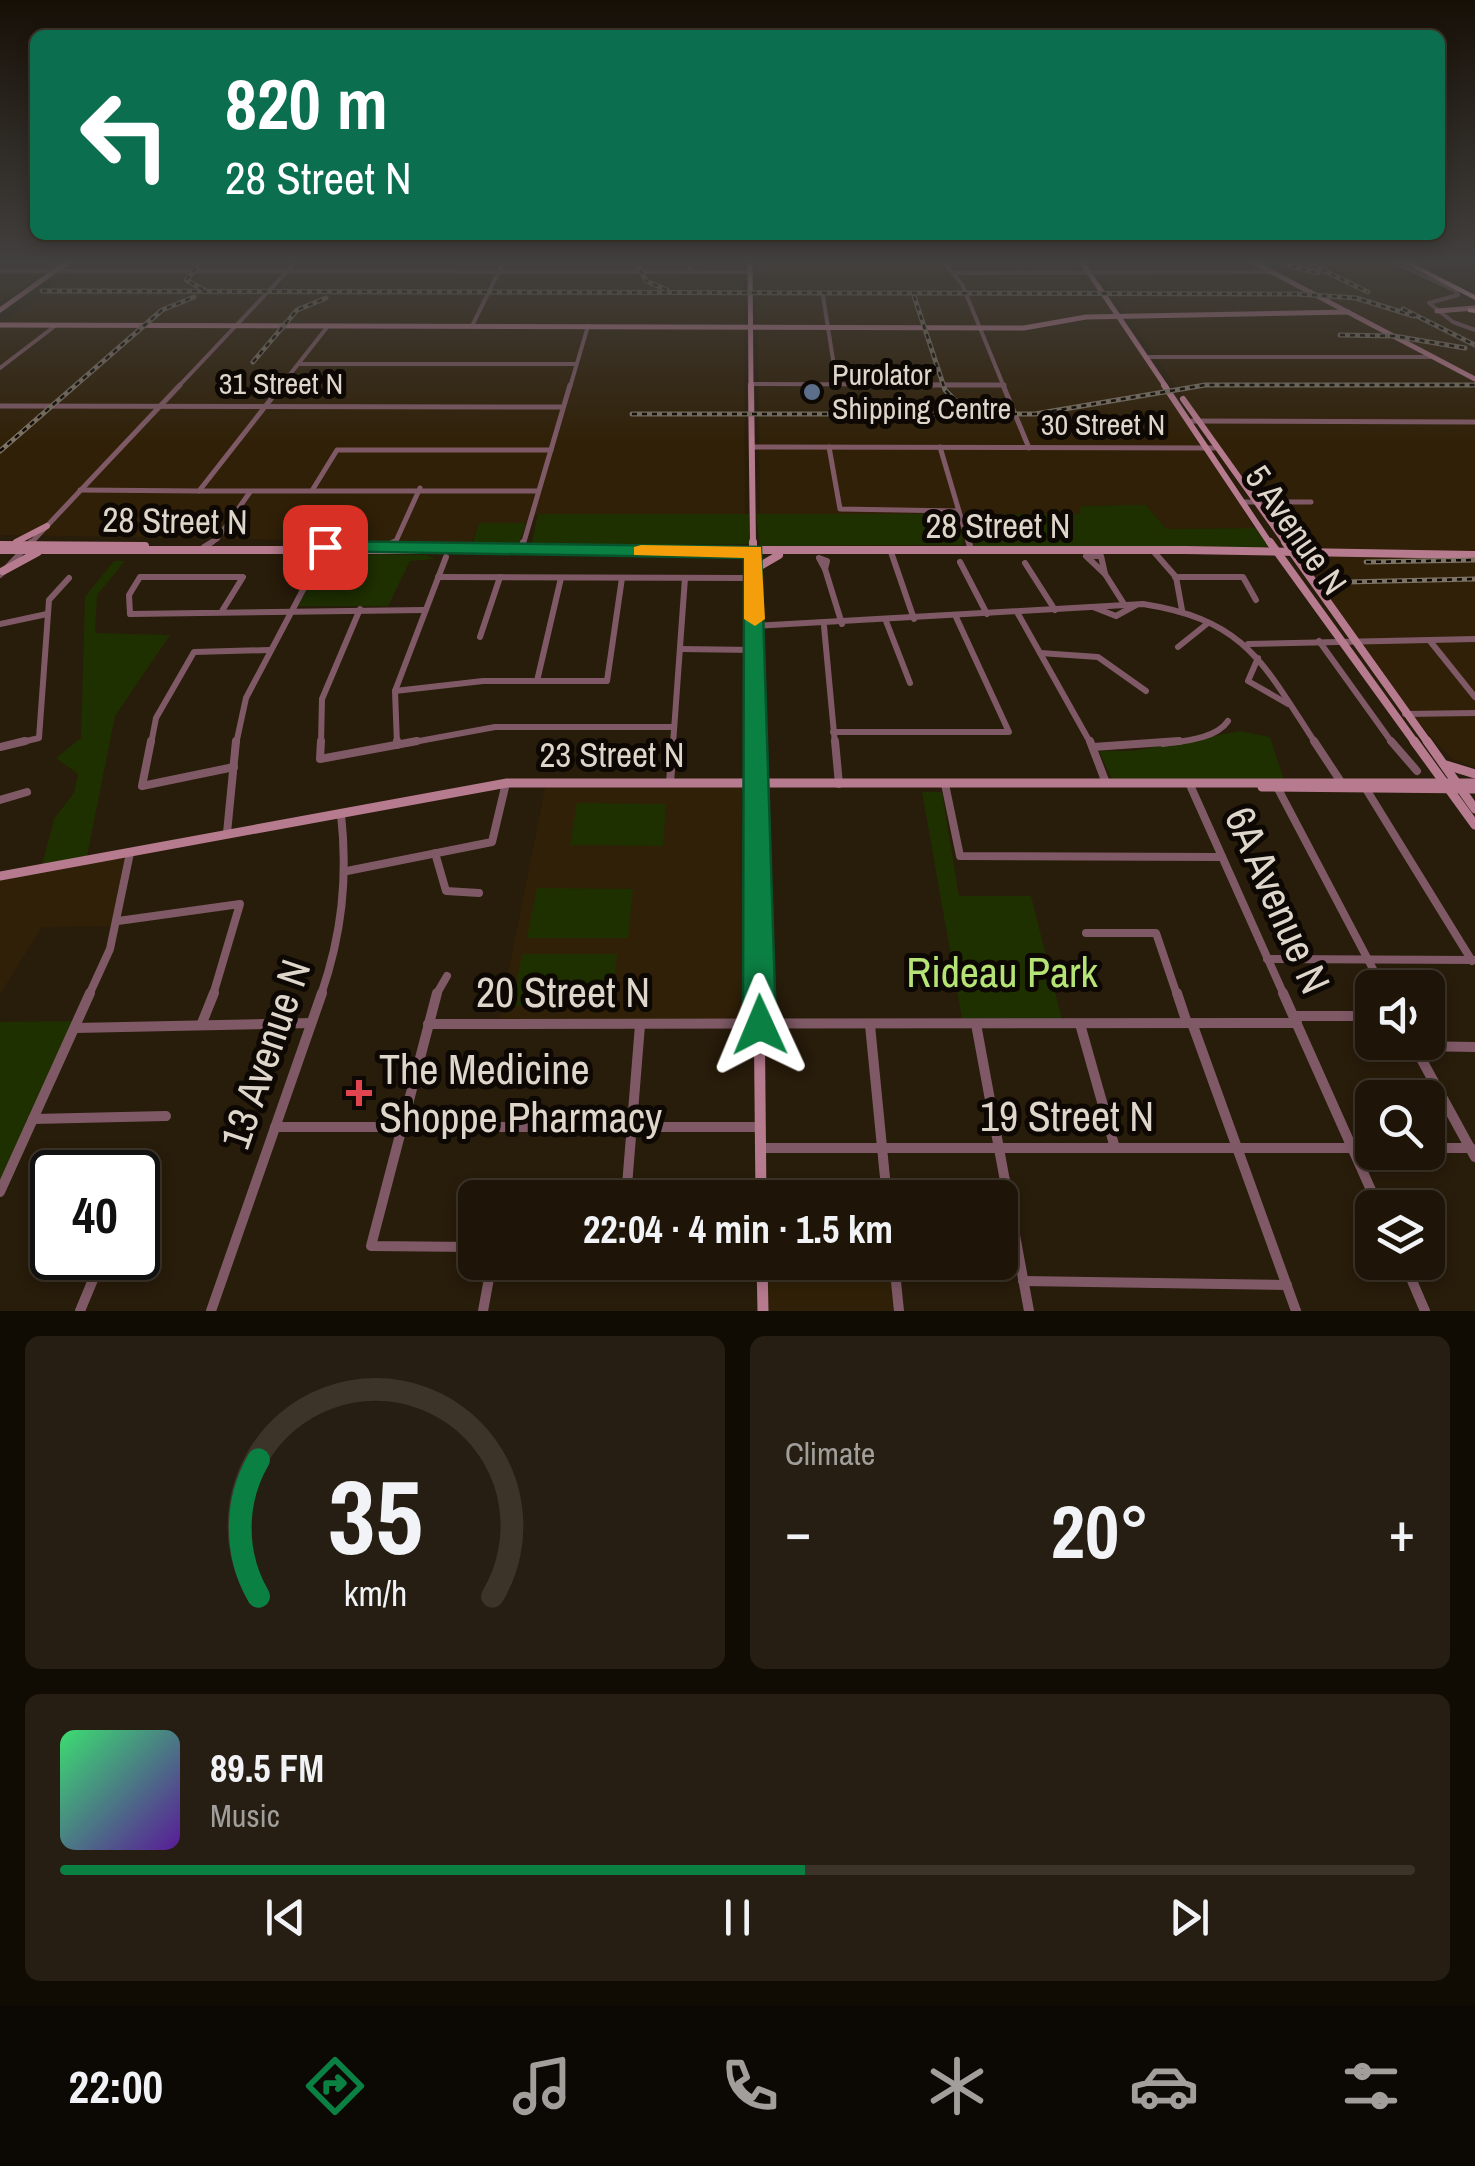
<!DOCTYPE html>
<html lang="en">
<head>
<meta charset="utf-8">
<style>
	:root { --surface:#1e1508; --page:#261e12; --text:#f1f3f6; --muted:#a19f9c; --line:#3c3429; --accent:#0b8043 }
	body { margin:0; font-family:"Archivo Narrow",sans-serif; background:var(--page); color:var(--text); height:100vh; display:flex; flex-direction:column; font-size:38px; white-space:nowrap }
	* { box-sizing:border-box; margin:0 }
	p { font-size:32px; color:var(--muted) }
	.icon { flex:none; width:55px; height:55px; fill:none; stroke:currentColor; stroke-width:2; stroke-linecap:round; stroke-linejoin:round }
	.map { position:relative; height:1311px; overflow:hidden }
	.details { display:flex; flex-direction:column; gap:25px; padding:25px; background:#100c04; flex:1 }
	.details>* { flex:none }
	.hud { position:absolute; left:30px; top:30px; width:1415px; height:210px; border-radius:15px; box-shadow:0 5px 15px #0003,0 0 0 2px var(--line); background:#0b6e4f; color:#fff; overflow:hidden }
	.controls { position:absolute; left:1355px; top:970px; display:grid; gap:20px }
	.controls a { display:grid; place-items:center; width:90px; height:90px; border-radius:15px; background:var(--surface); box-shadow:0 5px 15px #0003,0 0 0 2px var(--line); font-size:50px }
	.speed { position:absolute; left:30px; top:1150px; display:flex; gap:20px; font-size:50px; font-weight:700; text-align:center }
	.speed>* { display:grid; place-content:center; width:130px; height:130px; border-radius:50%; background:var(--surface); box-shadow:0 5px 15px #0003,0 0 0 2px var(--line); line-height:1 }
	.speed .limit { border:5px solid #111; border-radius:15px; background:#fff; color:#111 }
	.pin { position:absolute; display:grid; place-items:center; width:85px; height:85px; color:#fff; margin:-42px; border-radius:20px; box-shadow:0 5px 15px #0006 }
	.me { position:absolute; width:110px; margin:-55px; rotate:359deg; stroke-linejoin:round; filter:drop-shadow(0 0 8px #0008) }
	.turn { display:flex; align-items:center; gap:35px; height:210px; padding:0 30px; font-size:45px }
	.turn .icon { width:130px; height:130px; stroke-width:2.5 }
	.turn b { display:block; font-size:70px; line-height:85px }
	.big { font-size:75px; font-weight:700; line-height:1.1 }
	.details .card { flex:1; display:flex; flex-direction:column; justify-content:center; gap:15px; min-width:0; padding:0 35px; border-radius:15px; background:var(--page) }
	.details .dial { align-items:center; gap:0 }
	.dial svg { height:260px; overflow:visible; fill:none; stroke:var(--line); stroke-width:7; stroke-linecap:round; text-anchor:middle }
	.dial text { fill:var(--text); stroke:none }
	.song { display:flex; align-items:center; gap:30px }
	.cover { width:120px; height:120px; border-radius:15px; background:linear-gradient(135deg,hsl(140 70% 55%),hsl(270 70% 35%)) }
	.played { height:10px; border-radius:5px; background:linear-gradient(90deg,var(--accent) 55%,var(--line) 55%) }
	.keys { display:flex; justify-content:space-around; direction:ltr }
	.heat { display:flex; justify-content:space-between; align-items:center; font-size:55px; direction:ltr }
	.details .tiles { flex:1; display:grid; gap:25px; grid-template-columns:1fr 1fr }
	.card:last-child { grid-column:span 2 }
	.trip { position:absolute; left:458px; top:1180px; width:560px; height:100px; border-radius:15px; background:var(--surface); box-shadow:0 5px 15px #0003,0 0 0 2px var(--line); font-weight:700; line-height:100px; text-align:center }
	.tab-bar { display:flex; height:160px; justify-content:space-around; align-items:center; background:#0c0803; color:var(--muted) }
	.tab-bar .icon { width:70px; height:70px }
	.tab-bar .current { color:var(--accent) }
	.tab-bar b { font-size:45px; color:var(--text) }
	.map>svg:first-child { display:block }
</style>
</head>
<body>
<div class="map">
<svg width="1475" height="1311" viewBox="0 0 1475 1311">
	<rect width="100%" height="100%" fill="#281c0a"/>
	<g fill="#302007">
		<polygon points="0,261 61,261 0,303"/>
		<polygon points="87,261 744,261 745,514 538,514 525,523 479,523 471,543 0,535 0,324"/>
		<polygon points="757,261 1076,261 1192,421 1254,528 1166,529 1146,505 1081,506 1081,514 760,514"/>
		<polygon points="1089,261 1389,261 1443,285 1475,307 1475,767 1454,760 1435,742 1360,651"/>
		<polygon points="546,783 757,784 759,1025 498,1024"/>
		<polygon points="130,852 116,926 42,927 0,994 0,876"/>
		<polygon points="762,1263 893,1263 898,1311 763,1311"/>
	</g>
	<g fill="#1f3000">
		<polygon points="1146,505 1166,529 1258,528 1267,544 1265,548 974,547 964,514 1080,514 1081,506"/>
		<polygon points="538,514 749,514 749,544 531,547"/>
		<polygon points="756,514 956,514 964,545 760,546"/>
		<polygon points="479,523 525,523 526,524 518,546 471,547"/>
		<polygon points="326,554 426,555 436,559 410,561 388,606 298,606"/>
		<polygon points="114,561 125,561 97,595 95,633 170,635 115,716 86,861 41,870 54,819 74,793 78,774 56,758 81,738 85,597"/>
		<polygon points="1240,731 1270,737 1284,780 1112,779 1099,751 1133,751"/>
		<polygon points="922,792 942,792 959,896 1031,896 1063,1024 963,1024"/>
		<polygon points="577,803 666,804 663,846 570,845"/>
		<polygon points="537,888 633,889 628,938 527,938"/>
		<polygon points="522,954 617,954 611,1007 512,1006"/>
		<polygon points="78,1021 0,1192 0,1022"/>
	</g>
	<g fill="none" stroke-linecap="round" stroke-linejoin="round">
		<g stroke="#7f5a66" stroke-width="4">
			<polyline points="942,261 962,284 1004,387"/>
			<polyline points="1391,261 1456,291 1458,295 1429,303 1453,322 1475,330"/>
			<polyline points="0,271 750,272"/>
			<polyline points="690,271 691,261"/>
			<polyline points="955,273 1272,272"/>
			<polyline points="823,296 837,385"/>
			<polyline points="472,326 504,261"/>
			<polyline points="1148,357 1431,357"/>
			<polyline points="300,364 576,364"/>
			<polyline points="0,368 55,326"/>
			<polyline points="751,384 1004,385"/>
			<polyline points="178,387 297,261"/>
			<polyline points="280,387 328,326"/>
			<polyline points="570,387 588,326"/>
		</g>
		<g stroke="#7f5a66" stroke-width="5">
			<polyline points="885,385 1004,385"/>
			<polyline points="1003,385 1029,448"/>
			<polyline points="0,406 563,407"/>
			<polyline points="1192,421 1475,422"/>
			<polyline points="752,447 1215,448"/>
			<polyline points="829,447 840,509 959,511"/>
			<polyline points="940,447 969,545"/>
			<polyline points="313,489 337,450 551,450"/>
			<polyline points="80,490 199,491 282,385"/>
			<polyline points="199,491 538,491"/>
			<polyline points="1243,502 1311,502"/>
			<polyline points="29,545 180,385"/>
			<polyline points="208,545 217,539 250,492"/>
			<polyline points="389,545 396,541 420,488"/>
			<polyline points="523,545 570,385"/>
		</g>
		<g stroke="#7f5a66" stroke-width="6">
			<polyline points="969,542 971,550"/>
			<polyline points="204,547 212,542"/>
			<polyline points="383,548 394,542"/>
			<polyline points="521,550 523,542"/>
			<polyline points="891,552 914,619"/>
			<polyline points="1154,552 1176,577 1182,610"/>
			<polygon points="1086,556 1101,556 1105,574"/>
			<polygon points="819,558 827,561 825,569"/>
			<polyline points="960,562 987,614"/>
			<polyline points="1025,563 1055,610"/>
			<polyline points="825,569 842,624"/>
			<polyline points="1105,574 1124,604"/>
			<polyline points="0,575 31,542"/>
			<polyline points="438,577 753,578"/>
			<polyline points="1175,577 1243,577 1256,600"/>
			<polyline points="1093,607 1116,616 1136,605"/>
			<polyline points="222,611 243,577 140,577 129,595 130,614 425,610"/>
			<polyline points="1017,612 1091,744"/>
			<polyline points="886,621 910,683"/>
			<polyline points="0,624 47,614"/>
			<path d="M755 626 1143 604C1246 620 1263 663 1316 744"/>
			<polyline points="824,626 835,744"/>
			<polyline points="480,637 500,577"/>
			<polyline points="1319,641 1393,744"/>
			<polyline points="1430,641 1475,697"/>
			<polyline points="1248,644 1475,639"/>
			<polyline points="1178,647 1208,623"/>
			<polyline points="680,649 755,650"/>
			<polyline points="1040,653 1098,657 1146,691"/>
			<polyline points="1258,658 1248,681 1288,704"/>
			<polyline points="537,681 561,578"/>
			<polyline points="395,691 483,681 607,681 622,578"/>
			<polyline points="1405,714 1475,713"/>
			<polyline points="833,732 1009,732 956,617"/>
			<polyline points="14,744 39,738 49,600 69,578"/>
			<polyline points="151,744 156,718 194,652 269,650"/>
			<polyline points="236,744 246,698 324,550"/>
			<polyline points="321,744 322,699 360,609"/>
			<polyline points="397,744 395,691 446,557"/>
			<polyline points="403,744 495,727 674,727"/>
			<polyline points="673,744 685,578"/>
			<path d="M1163 744C1183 741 1216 739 1228 721"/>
		</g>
		<g stroke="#7f5a66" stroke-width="8">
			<polyline points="151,741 142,786 234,767"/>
			<polyline points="321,741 320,759 417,741"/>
			<polyline points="397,741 397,745"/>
			<polyline points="835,741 839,784"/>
			<polyline points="1090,741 1106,783"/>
			<polyline points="1314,741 1341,782"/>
			<polyline points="1391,741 1417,771"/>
			<polyline points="0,747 25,741"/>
			<polyline points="1093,747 1179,741"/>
			<polyline points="670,783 673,741"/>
			<polyline points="945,784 960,856 1222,857"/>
			<polyline points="1190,785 1284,995"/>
			<polyline points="1276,785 1383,988"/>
			<polyline points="1366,789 1472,961"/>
			<polyline points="0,800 27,792"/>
			<polyline points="227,833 236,741"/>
			<polyline points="435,853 446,891 479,893"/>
			<polyline points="347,871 492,842 506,783"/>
			<polyline points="118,921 240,904 213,995"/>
			<polyline points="1086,933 1156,933 1177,995"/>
			<polyline points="1267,959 1475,960"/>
			<polyline points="89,995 110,949 130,853"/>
			<path d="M321 995C342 934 348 878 341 814"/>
			<polyline points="436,995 447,976"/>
		</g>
		<g stroke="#7f5a66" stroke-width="10">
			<polyline points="437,993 371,1246 475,1247"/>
			<polyline points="1177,993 1187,1023"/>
			<polyline points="1283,993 1379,1208"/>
			<polyline points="1295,1016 1372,1016"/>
			<polyline points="202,1023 214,993"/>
			<polyline points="1192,1023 1296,1311"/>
			<polyline points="428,1024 1297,1023"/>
			<polyline points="976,1024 1029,1311"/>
			<polyline points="1080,1024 1115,1148"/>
			<polyline points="870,1025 887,1198"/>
			<polyline points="75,1028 311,1023"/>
			<polyline points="1412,1042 1475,1157"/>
			<polyline points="1414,1046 1475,1047"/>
			<polyline points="33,1119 166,1116"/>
			<polyline points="275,1127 759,1127"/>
			<polyline points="762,1148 1372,1148"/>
			<polyline points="1428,1148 1471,1148"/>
			<polyline points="0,1192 90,993"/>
			<polyline points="626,1198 640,1025"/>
			<polyline points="894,1262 899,1311"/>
			<polyline points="1404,1262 1425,1311"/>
			<polyline points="1023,1281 1287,1285"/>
			<polyline points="80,1311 102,1258"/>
			<polyline points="211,1311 322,993"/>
			<polyline points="483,1311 492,1262"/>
		</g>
		<g stroke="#b77b8f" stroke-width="5">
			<polyline points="750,261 751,387"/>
			<polyline points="1081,261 1166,387"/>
			<polyline points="1251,261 1475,379"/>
			<polyline points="0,310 69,261"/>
			<polyline points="1437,311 1475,308"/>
			<polyline points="0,325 1024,328 1086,317 1348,312"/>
		</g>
		<g stroke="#b77b8f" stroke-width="6">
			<polyline points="751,385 753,545"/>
			<polyline points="1164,385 1271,545"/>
			<polyline points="1183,399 1287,545"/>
			<polyline points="16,542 47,526"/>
		</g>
		<g stroke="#b77b8f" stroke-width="8">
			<polyline points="753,542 756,744"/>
			<polyline points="1270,542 1416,744"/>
			<polyline points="1285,542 1429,744"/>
			<polyline points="0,545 145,546"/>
			<polyline points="0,550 1186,550"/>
			<polyline points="1185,550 1475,555"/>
			<polyline points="753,570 779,555"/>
			<polyline points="3,571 38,552"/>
		</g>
		<g stroke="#b77b8f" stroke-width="9">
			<polyline points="756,741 759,995"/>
			<polyline points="1414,741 1475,825"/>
			<polyline points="1427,741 1475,809"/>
			<polyline points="1446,765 1475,774"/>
			<polyline points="1262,787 1475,789"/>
			<polyline points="0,876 507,783 1475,783"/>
		</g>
		<g stroke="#b77b8f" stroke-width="11">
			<polyline points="759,993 761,1198"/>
			<polyline points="762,1262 763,1311"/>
		</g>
		<g fill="#feb2cb" fill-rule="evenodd">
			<polygon points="1400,261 1408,261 1475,295 1475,300"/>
			<polygon points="1468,308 1475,309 1475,313 1468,312"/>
		</g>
		<defs>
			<g id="rail">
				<polyline points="203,261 186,280 204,290"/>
				<polyline points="636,261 646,281 667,290"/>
				<polyline points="1304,261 1368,292"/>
				<polyline points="1282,264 1318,273"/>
				<polyline points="42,291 1297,294 1356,298 1414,316"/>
				<polyline points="914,296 945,390 957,402 980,411"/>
				<polyline points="1403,309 1475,345"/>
				<polyline points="1340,335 1394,336 1465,348"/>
				<polyline points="253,362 297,310 326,298"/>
				<polyline points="632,414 1035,414 1205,385 1475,385"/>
				<polyline points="0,451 162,310 194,297"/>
				<polyline points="1366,562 1475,560"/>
				<polyline points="1347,582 1475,579"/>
			</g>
		</defs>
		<use href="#rail" stroke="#7d7364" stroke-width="5"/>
		<use href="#rail" stroke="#0d0803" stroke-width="2.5" stroke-dasharray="5" stroke-linecap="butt"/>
	</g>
	<linearGradient id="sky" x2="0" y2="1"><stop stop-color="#160f06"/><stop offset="0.59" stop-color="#42403e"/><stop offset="1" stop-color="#42403e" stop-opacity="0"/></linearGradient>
	<rect width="1475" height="444" fill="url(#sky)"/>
	<polygon fill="#0b8043" stroke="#07532c" stroke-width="2.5" points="325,541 761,547 776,1025 771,1035 760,1039 748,1035 743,1025 744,558 318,551 315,547"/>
	<polygon fill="#f59e0b" points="641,545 761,547 765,619 755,626 744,619 744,558 634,555 634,547"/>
	<circle fill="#5c6f8a" stroke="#0d0803" stroke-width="4" cx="812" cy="392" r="10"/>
	<path fill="#e0444e" stroke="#0d0803" stroke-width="4" d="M354 1078h10v10h10v10h-10v10h-10v-10h-10v-10h10z"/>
	<g text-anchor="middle" stroke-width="10" stroke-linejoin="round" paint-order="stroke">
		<g font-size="30" fill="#dfd6cb" stroke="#0d0803" text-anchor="start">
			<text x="832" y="385">Purolator<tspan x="832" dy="34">Shipping Centre</tspan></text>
		</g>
		<g font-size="30" fill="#dfd6cb" stroke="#0d0803">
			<text x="281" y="394">31 Street N</text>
			<text x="1103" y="435">30 Street N</text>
		</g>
		<g font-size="35" fill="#dfd6cb" stroke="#0d0803">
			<text transform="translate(175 521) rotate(1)" y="12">28 Street N</text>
			<text x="998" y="538">28 Street N</text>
			<text transform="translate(1296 530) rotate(55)" y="12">5 Avenue N</text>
			<text x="612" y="767">23 Street N</text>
		</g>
		<g font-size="42" fill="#dfd6cb" stroke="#0d0803">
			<text transform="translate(1278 900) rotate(66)" y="15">6A Avenue N</text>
			<text x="563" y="1007">20 Street N</text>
			<text transform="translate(265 1054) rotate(-71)" y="15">13 Avenue N</text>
			<text x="1067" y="1131">19 Street N</text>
		</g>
		<g font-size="42" fill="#b6e375" stroke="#0d0803">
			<text x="1002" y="987">Rideau Park</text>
		</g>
		<g font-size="42" fill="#dfd6cb" stroke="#0d0803" text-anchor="start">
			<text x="379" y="1084">The Medicine<tspan x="379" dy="48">Shoppe Pharmacy</tspan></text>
		</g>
	</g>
</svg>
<div class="controls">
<a><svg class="icon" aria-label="sound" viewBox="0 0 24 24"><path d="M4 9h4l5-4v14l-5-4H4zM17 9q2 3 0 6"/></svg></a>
<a><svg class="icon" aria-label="search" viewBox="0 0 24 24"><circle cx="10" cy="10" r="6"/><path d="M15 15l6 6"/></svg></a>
<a><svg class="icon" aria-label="layers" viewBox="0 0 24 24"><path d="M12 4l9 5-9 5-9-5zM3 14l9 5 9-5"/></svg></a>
</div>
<div class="speed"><div class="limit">40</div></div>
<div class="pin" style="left:325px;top:547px;background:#d93025"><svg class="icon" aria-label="arrive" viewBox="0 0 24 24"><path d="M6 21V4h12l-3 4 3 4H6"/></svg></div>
<svg class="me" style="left:760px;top:1025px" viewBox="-20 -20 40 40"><path d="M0-17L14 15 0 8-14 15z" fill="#0b8043" stroke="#fff" stroke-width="4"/></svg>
<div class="trip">22:04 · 4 min · 1.5 km</div>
<div class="hud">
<div class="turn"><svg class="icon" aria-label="left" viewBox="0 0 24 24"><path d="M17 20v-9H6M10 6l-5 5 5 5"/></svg><div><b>820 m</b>28 Street N</div></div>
</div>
</div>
<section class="details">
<div class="tiles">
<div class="card dial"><svg viewBox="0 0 100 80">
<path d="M14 69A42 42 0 1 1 86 69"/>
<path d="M14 69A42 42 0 0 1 14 27" stroke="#0b8043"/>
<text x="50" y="56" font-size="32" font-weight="700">35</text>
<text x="50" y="72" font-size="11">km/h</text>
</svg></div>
<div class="card"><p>Climate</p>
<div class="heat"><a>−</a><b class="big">20°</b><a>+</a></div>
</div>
<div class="card">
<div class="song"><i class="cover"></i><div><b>89.5 FM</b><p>Music</p></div></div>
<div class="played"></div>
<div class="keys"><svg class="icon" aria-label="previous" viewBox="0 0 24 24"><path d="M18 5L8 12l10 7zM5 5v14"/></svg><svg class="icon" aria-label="pause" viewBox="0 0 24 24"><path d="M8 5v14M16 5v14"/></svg><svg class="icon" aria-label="next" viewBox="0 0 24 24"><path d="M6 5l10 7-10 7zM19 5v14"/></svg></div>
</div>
</div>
</section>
<nav class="tab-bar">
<b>22:00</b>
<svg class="icon current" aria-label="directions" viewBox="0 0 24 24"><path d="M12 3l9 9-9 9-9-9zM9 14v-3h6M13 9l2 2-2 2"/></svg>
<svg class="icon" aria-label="music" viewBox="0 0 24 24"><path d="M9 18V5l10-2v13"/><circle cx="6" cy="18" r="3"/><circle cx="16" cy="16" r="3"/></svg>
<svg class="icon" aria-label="phone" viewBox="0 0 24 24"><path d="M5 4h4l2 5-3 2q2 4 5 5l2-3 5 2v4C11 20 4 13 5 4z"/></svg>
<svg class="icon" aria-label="climate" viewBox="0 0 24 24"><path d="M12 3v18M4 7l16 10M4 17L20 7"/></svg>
<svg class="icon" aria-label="car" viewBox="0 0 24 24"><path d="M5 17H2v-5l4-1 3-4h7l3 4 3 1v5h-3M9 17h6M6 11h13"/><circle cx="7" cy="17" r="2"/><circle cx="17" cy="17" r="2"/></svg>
<svg class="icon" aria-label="filters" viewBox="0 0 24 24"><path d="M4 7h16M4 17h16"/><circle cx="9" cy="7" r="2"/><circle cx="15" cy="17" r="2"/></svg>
</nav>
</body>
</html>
